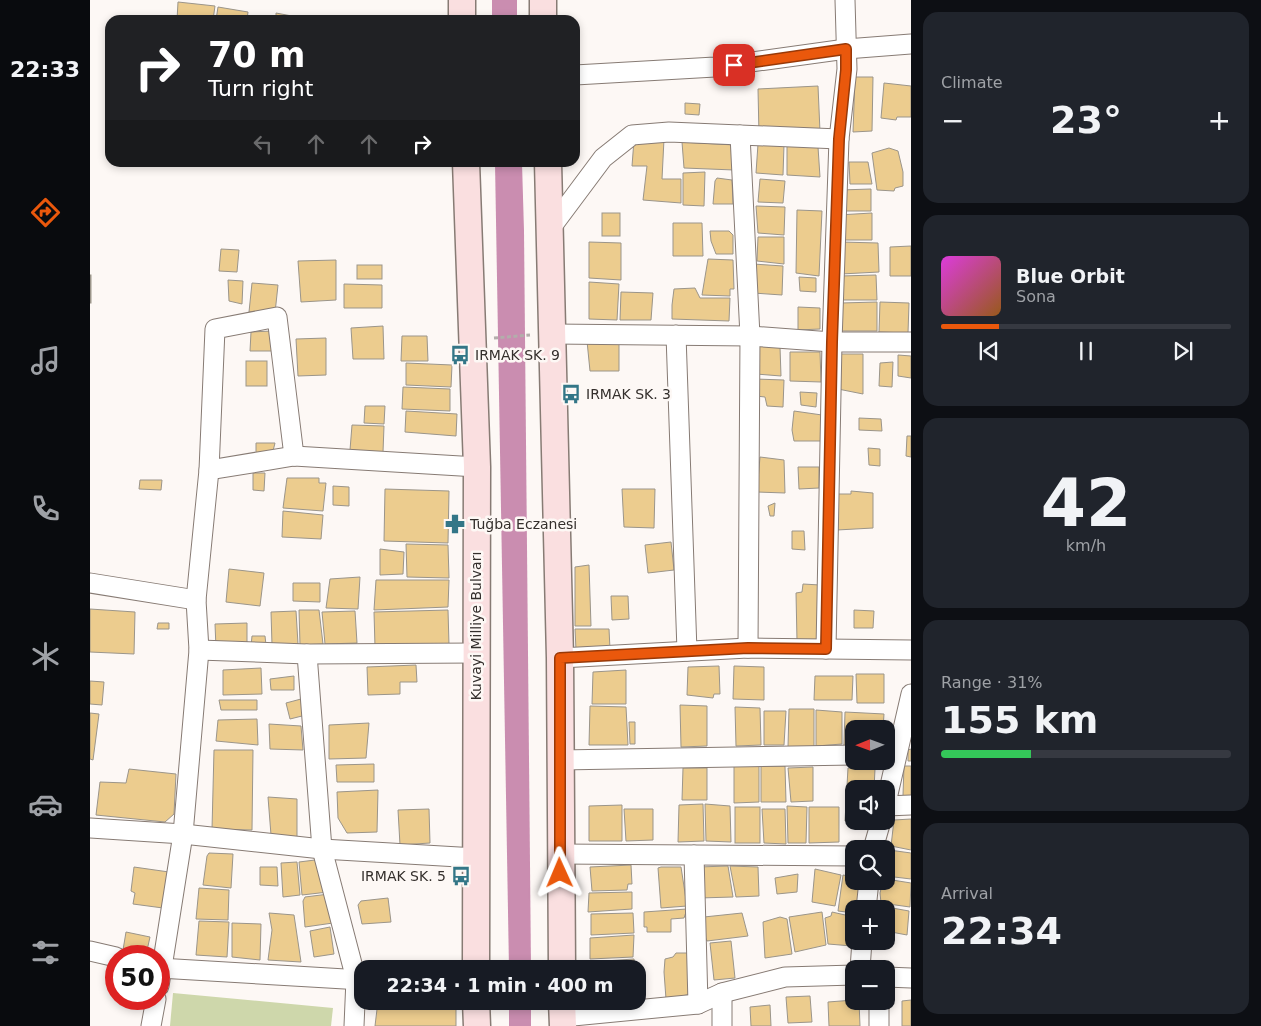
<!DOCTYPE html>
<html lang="en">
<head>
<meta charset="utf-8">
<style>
	:root { --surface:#171b24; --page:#20242c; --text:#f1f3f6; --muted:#9ea1a6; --line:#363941; --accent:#ea580c }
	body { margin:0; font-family:"DejaVu Sans",sans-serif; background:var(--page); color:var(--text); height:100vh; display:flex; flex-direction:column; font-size:19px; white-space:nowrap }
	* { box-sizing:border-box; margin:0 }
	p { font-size:16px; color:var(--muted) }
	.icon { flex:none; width:28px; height:28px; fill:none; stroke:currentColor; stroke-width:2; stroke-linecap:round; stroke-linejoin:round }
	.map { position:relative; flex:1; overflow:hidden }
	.sheet { display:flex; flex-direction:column; gap:12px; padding:12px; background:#0d0f14; width:350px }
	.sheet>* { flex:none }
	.banner { position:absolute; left:15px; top:15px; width:475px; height:152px; border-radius:15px; box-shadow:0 2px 8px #0003; background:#202124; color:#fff; overflow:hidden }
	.needle { width:32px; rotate:269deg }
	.fabs { position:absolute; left:755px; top:720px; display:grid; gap:10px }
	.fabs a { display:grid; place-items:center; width:50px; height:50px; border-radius:10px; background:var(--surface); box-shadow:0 2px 8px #0003; font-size:25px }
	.speed { position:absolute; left:15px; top:945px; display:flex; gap:10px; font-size:25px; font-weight:700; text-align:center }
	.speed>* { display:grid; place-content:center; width:65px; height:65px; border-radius:50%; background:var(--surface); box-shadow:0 2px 8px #0003; line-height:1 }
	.speed .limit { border:8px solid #d22; background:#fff; color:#111 }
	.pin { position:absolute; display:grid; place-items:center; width:42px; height:42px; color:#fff; margin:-21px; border-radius:10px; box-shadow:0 2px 8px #0006 }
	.me { position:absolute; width:55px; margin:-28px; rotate:359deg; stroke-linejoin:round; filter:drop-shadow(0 0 4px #0008) }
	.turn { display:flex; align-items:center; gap:18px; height:105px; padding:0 20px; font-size:22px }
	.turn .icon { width:65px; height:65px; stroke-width:2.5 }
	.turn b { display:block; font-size:35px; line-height:42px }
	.lanes { display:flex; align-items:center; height:48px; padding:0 20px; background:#0003; justify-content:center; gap:25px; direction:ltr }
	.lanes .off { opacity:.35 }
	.big { font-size:38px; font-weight:700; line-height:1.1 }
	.sheet .tile { flex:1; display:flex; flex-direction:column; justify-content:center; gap:8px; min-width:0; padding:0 18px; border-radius:15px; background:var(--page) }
	.sheet .dial { align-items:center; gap:0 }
	.dial b { font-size:65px; line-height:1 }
	.song { display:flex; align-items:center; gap:15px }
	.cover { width:60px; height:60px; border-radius:8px; background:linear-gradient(135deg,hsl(300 70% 55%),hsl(30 70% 35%)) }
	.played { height:5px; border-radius:2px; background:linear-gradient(90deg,var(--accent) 20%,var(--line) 20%) }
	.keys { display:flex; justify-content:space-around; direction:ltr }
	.heat { display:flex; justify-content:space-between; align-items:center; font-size:28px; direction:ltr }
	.charge { height:8px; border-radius:4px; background:linear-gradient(90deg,#34c759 31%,var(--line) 0) }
	.trip { position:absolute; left:264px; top:960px; width:292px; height:50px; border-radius:15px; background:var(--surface); box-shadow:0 2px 8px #0003; font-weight:700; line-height:50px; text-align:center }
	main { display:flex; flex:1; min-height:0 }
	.dock { display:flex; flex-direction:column; width:90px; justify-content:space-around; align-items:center; background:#090b0e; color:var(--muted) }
	.dock .icon { width:35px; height:35px }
	.dock .selected { color:var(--accent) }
	.dock b { font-size:22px; color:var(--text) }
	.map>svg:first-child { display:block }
</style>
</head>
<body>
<main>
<nav class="dock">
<b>22:33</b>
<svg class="icon selected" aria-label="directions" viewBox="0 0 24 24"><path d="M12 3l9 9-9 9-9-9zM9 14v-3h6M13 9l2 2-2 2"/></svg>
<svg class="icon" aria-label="music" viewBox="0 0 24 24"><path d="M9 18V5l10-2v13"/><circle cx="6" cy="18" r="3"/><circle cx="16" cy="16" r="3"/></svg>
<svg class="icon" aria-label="phone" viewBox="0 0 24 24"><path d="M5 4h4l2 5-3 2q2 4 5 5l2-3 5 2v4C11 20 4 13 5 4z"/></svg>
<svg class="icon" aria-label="climate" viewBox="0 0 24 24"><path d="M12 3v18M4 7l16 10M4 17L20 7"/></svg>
<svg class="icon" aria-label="car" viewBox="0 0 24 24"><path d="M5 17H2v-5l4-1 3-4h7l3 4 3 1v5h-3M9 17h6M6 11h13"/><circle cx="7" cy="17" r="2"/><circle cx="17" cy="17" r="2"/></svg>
<svg class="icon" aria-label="filters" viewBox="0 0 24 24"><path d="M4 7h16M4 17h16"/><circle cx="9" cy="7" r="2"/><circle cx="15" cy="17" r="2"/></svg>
</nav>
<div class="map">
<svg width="821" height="1026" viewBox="0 0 821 1026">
	<rect width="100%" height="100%" fill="#fdf8f5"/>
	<polygon fill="#ced7ab" points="83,993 243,1008 241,1026 80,1026"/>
	<g fill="#ca8db0">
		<rect x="402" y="0" width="25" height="20"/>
		<polygon points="405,163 432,163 434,231 441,969 419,969"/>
		<rect x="419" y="1001" width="22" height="25"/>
	</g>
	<g fill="#eccc8e" stroke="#9b958a">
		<polygon points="88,2 125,6 123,20 87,20"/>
		<polygon points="128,7 158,12 157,20 126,20"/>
		<polygon points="186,13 207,17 207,20 186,20"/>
		<polygon points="765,77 783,77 782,131 763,132"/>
		<polygon points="794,83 821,86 821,117 807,117 806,120 791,118"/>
		<polygon points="728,86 730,132 669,135 668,89"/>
		<polygon points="595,103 610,104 609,115 595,114"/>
		<polygon points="574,139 572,179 591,179 591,203 553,200 557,166 542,166 544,140"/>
		<polygon points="592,142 644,145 644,170 594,168"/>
		<polygon points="668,144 694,145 693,175 666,173"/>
		<polygon points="697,146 728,147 730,177 697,175"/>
		<polygon points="799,148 808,151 813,172 813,186 805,188 804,191 787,190 782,153"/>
		<polygon points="759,162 778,162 782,184 760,184"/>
		<polygon points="615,172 614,206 593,205 593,173"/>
		<polygon points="627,178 642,180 643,204 623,204 625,181"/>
		<polygon points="670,179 695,181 693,203 668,202"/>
		<polygon points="781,189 781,211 750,211 750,190"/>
		<polygon points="666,206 695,207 694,235 668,233"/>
		<polygon points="707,210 732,211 729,276 706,273"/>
		<rect x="512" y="213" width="18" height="23"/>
		<polygon points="782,213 782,240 747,240 748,215"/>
		<polygon points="583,223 612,223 613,256 583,256"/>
		<polygon points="620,231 639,231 643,235 643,254 626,254 621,241"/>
		<polygon points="668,237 694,237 694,264 667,261"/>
		<polygon points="499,242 531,243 531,280 499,278"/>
		<polygon points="751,242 788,243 789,272 751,274"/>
		<polygon points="821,246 821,276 800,276 800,247"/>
		<polygon points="131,249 149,250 147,272 129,271"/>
		<polygon points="618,259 643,260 644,289 640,289 640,296 612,295"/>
		<polygon points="246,260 246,300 211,302 208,261"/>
		<polygon points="663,264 693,266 692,295 663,293"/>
		<rect x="267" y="265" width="25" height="14"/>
		<rect x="0" y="275" width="1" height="28"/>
		<polygon points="786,275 787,300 751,300 751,276"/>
		<polygon points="709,277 726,278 726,292 710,291"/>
		<polygon points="138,280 153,281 152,304 139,301"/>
		<polygon points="499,282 529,284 527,320 499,319"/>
		<polygon points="162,283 188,285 185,313 159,312"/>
		<polygon points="254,284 292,285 292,308 254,308"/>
		<polygon points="605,288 610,298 640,298 639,321 582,319 582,305 584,289"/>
		<polygon points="531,292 563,293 561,320 530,320"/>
		<polygon points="787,302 787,331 750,331 751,303"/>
		<polygon points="790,302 819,303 818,333 789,332"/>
		<polygon points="708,307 730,308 730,329 708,330"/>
		<polygon points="293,326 294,359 263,359 261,328"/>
		<polygon points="182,331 182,351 160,351 161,332"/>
		<polygon points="312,336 337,336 338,361 311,361"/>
		<polygon points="236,338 236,375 208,376 206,339"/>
		<polygon points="529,340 529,371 500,371 497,341"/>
		<polygon points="664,346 690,347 691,376 666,374"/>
		<polygon points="700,352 730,352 731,382 700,381"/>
		<polygon points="748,354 773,354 773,394 748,389"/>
		<polygon points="808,355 821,356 821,378 808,376"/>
		<rect x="156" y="361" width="21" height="25"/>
		<polygon points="803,362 802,387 789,386 790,363"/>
		<polygon points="316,363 362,365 361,387 316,385"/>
		<polygon points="665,379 694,380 693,407 677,406 675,397 666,396"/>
		<polygon points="313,387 360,389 360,411 312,409"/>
		<polygon points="710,392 727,393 726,407 711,405"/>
		<polygon points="275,406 295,406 294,424 274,423"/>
		<polygon points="316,411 367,414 366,436 315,432"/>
		<polygon points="704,411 732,415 732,441 704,441 702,430"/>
		<polygon points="769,418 791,419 792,431 769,430"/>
		<polygon points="262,425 294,426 293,452 260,450"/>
		<polygon points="817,436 821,436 821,457 816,456"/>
		<polygon points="166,443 185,443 182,455 166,457"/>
		<polygon points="778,448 790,449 790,466 779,465"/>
		<polygon points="670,457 694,460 695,493 667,492"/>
		<polygon points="708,467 729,467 729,488 709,489"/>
		<polygon points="163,473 175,473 174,491 163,490"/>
		<polygon points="197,478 229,478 229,483 236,483 233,511 193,508"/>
		<polygon points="50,480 72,480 71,490 49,489"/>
		<polygon points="243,486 259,487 259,506 243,505"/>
		<polygon points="295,489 359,491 358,543 294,541"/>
		<polygon points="532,489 565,489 564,528 534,527"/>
		<polygon points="761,491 783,493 783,528 747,530 747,494 761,494"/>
		<polygon points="685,503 684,516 680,516 678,506"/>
		<polygon points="193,511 233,515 231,539 192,537"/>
		<polygon points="702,531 714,531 715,550 702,549"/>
		<polygon points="581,542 584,570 558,573 555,545"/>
		<polygon points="316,544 358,545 359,578 317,577"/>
		<polygon points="290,549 314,552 313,574 290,575"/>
		<polygon points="499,565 501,626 485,626 485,567"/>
		<polygon points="139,569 174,573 170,606 136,602"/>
		<polygon points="270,577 268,609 236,608 240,579"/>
		<polygon points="286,580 359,580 358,607 284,610"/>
		<polygon points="203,583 230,583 230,602 203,601"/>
		<polygon points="713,584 730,585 731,641 707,641 706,593 712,592"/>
		<polygon points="521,596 538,596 539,619 522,620"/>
		<polygon points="0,609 45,612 44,654 0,652"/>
		<polygon points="209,610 229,610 233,644 210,645"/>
		<polygon points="358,610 359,645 285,647 284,612"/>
		<polygon points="764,610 784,611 783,628 764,628"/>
		<polygon points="206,611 208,644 182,645 181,612"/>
		<polygon points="265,611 267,643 235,644 232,612"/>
		<polygon points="68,623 79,623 79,629 67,629"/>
		<polygon points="157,623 157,648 126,648 125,624"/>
		<polygon points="485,629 519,629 520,649 486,650"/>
		<polygon points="162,636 175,636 176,645 161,646"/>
		<polygon points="326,665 327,682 310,682 310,694 278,695 277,667"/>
		<polygon points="629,666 630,694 624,694 623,698 597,695 598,667"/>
		<polygon points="644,666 674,667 674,700 643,699"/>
		<polygon points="171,668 172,694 133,695 133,670"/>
		<polygon points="536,670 536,704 502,704 503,672"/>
		<polygon points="766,674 794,674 794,703 767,703"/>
		<polygon points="204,676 204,690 181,690 180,679"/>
		<polygon points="725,676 763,676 762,700 724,700"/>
		<polygon points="0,681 14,682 12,705 0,704"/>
		<polygon points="211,699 216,715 200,719 196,703"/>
		<polygon points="129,700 167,700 167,710 131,710"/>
		<polygon points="590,705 617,706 617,746 591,747"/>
		<polygon points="500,706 536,707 538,745 499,745"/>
		<polygon points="645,707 670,708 671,745 646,746"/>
		<polygon points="699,709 724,709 724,747 698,747"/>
		<polygon points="726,710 752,712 752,744 726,746"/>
		<polygon points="674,711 696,711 694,745 674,745"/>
		<polygon points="755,712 794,714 793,729 764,729 764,746 754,746"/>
		<polygon points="0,713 9,714 3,760 0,759"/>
		<polygon points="167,719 168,745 126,741 128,720"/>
		<polygon points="539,722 545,722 545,744 540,744"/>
		<polygon points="279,723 276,758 239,759 239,725"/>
		<polygon points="179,724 211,726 213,750 180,749"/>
		<polygon points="821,749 821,761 818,761 818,750"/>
		<polygon points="124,750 163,750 162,830 122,829"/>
		<polygon points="284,764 284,782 247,782 246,765"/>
		<polygon points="644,766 669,766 669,802 644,803"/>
		<polygon points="671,766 695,766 696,802 671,802"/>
		<polygon points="814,766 821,766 821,799 818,800 813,795"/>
		<polygon points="723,767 723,801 701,802 698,768"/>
		<polygon points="593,768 617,768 617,800 592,800"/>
		<polygon points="758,768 785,769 784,789 764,789 764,821 783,821 782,823 755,821"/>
		<polygon points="39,769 86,774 84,814 75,822 6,815 10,782 36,783"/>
		<polygon points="288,790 287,832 257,833 248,818 247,792"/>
		<polygon points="178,797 207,799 207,837 181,835"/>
		<polygon points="613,804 614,841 588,842 589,805"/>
		<polygon points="615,804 640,806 641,842 616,841"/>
		<polygon points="532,805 532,841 499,841 499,806"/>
		<polygon points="697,806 717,807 716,843 698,843"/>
		<rect x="645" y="807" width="25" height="36"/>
		<polygon points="719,807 749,807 749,842 719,843"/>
		<polygon points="339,809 340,843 310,845 308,810"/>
		<polygon points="534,809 563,809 563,840 536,841"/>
		<polygon points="672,809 695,809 696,844 674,843"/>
		<polygon points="821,819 821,850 801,846 804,820"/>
		<polygon points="799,850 821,853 821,879 796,876"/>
		<polygon points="119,853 143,854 141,888 113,885 117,856"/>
		<polygon points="233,859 238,892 212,895 209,862"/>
		<polygon points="207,862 210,895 193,897 191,863"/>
		<polygon points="541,865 542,884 538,884 537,890 502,891 500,867"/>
		<polygon points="638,866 643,897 609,898 608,867"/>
		<polygon points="640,866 668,867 669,896 646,897"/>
		<polygon points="44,867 79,872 73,908 43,904 45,893 41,891"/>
		<polygon points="170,867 187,867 188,886 170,885"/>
		<polygon points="571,867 591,867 597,906 571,908 568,868"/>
		<polygon points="725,869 751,875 745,906 722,902"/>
		<polygon points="708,874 707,892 687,894 685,878"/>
		<polygon points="753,875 764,877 764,881 773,881 768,909 764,909 764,913 748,911"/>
		<polygon points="796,879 821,883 820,907 791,903 790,893 793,881 796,881"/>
		<polygon points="109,888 139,890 138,920 106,919"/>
		<polygon points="542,892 542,909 498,912 499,893"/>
		<polygon points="239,894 243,923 215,927 213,901 215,897"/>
		<polygon points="298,898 301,922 272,924 268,905 271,901"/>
		<polygon points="791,906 819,911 817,935 796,931 796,909 791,909"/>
		<polygon points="597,909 594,918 581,919 581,932 557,932 557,927 554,927 554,912"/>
		<polygon points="732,912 736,945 705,952 699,917"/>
		<polygon points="742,912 764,917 762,946 738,944 735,918 741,916"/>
		<polygon points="179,913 204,915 211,962 178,960 182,930"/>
		<polygon points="543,913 544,933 501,935 501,914"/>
		<polygon points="652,913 658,936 617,941 615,937 614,917"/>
		<polygon points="690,917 697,919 702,954 675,958 673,922"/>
		<polygon points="109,921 139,922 137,957 106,955"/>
		<polygon points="142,923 171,924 170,960 142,957"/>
		<polygon points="240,927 244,954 224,957 220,931"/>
		<polygon points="36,932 60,937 56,955 33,950"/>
		<polygon points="544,935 543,957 500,959 500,938"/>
		<polygon points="641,941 645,978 624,980 620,943"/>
		<polygon points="586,953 599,953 602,994 576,999 574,972 575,959 583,957"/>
		<polygon points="544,959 545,969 502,969 500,962"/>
		<polygon points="548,981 551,981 552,1007 507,1005 506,1001 548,1001"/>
		<polygon points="720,996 722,1022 698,1023 696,997"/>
		<polygon points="764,1000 769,1001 770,1026 739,1026 738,1002"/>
		<polygon points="821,1000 821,1026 812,1026 812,1001"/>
		<polygon points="288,1001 366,1001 366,1026 285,1026"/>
		<polygon points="680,1005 681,1026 661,1026 660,1007"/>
	</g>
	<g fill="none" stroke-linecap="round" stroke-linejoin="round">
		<defs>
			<g id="street">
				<polyline points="485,75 625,67 756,49 821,44"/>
				<polyline points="650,135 660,336 658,648"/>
				<polyline points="460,229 513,158 542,135 579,132 749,139"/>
				<polyline points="463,334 660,336 742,342 821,342"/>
				<polyline points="586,335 597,651"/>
				<polyline points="119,470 204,456 387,467"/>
				<polyline points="0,583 106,600"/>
				<polyline points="736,649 742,342 749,139 757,69 755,0"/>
				<polyline points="109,650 217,654 386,653"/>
				<polyline points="217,654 232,849 266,979 264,1026"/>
				<polyline points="470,658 658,648 821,650"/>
				<polyline points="470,760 764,755"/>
				<polyline points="796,803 821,694"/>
				<polyline points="796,806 821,805"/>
				<polyline points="0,828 93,834 232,849 386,858"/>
				<polyline points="783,849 791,821"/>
				<polyline points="470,854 764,856"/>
				<polyline points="604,855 608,1004"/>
				<polyline points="776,909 779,881"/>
				<polyline points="0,951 26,957"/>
				<polyline points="69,968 272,980"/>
				<polyline points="770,969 772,941"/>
				<polyline points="796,977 821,978"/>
				<polyline points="69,986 93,834 109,650 106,600 119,470 125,329 187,317 204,456"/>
				<polyline points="632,993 632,1026"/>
				<polyline points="789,1001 789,1026"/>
				<polyline points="473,1017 608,1004 632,993 695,977 764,975"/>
				<polyline points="61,1026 66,999"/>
			</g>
			<g id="secondary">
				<polyline points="372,0 372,20"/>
				<polyline points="453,0 453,20"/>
				<polyline points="376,162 387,467 386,969"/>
				<polyline points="458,162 470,658 472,969"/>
				<polyline points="386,1001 387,1026"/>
				<polyline points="472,1001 473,1026"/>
			</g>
		</defs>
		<use href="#street" stroke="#877b74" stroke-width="21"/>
		<use href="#secondary" stroke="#877b74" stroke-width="29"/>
		<polyline stroke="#b3aeab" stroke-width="3" stroke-dasharray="4 2.5" stroke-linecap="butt" points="404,338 440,335"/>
		<use href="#street" stroke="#fff" stroke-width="19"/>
		<use href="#secondary" stroke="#fadfe0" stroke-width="26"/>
	</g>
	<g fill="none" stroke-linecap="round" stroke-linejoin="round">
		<defs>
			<polyline id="route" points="470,873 470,658 658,648 736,649 742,342 749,139 756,70 756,49 644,65"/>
		</defs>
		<use href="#route" stroke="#983908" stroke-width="12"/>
		<use href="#route" stroke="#ea580c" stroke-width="9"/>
	</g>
	<defs>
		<symbol id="bus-bare" viewBox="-9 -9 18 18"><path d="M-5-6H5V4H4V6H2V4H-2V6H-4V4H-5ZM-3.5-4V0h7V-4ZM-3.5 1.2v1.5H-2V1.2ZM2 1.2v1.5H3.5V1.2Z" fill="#337687" stroke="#fdf8f5" stroke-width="2.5" paint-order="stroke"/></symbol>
		<symbol id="pharmacy-bare" viewBox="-9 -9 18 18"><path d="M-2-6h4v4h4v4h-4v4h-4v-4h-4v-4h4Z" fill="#337687" stroke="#fdf8f5" stroke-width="2.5" paint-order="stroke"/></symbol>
	</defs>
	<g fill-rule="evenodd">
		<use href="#bus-bare" x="356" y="341" width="28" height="28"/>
		<use href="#bus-bare" x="467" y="380" width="28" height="28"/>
		<use href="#pharmacy-bare" x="351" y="510" width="28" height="28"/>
		<use href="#bus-bare" x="357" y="862" width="28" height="28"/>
	</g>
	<g text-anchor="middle" stroke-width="5" stroke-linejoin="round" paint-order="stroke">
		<g font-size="14" fill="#342f2c" stroke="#fdf8f5" text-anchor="start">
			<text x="385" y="360">IRMAK SK. 9</text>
			<text x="496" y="399">IRMAK SK. 3</text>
			<text x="380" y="529">Tuğba Eczanesi</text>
			<text x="356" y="881" text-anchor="end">IRMAK SK. 5</text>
		</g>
		<g font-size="14" fill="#342f2c" stroke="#fdf8f5">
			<text transform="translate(386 626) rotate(-90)" y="5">Kuvayi Milliye Bulvarı</text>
		</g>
	</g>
</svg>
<div class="fabs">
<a><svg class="needle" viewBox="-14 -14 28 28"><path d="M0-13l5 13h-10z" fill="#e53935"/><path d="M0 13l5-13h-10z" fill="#9ea1a6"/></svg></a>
<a><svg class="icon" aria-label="sound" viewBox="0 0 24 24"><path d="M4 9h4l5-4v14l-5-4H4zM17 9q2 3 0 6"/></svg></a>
<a><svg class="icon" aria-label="search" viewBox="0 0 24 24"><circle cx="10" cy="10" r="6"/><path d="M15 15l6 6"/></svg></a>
<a>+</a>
<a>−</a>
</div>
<div class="speed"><div class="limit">50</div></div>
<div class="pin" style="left:644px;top:65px;background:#d93025"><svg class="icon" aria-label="arrive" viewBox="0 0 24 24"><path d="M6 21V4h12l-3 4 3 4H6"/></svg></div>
<svg class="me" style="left:470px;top:873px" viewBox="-20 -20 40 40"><path d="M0-17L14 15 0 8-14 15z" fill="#ea580c" stroke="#fff" stroke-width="4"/></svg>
<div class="trip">22:34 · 1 min · 400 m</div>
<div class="banner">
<div class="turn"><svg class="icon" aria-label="right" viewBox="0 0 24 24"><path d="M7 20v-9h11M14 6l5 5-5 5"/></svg><div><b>70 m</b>Turn right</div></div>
<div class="lanes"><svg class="icon off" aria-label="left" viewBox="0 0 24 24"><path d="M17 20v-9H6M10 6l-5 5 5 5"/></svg><svg class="icon off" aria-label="ahead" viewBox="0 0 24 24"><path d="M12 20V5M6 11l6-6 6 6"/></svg><svg class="icon off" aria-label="ahead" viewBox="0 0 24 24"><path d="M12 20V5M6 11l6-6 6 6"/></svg><svg class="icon" aria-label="right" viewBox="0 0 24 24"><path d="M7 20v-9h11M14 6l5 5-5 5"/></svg></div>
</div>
</div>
<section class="sheet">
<div class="tile"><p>Climate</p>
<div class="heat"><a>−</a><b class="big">23°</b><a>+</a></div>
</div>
<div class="tile">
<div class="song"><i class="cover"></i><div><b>Blue Orbit</b><p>Sona</p></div></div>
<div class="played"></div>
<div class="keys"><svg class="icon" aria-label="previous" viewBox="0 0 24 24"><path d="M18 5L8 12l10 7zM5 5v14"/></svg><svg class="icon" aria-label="pause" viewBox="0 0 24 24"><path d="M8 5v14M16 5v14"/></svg><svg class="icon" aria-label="next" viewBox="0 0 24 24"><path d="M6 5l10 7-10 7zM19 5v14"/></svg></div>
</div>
<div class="tile dial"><b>42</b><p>km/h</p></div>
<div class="tile"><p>Range · 31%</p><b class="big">155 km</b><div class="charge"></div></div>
<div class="tile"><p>Arrival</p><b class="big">22:34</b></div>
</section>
</main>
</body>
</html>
